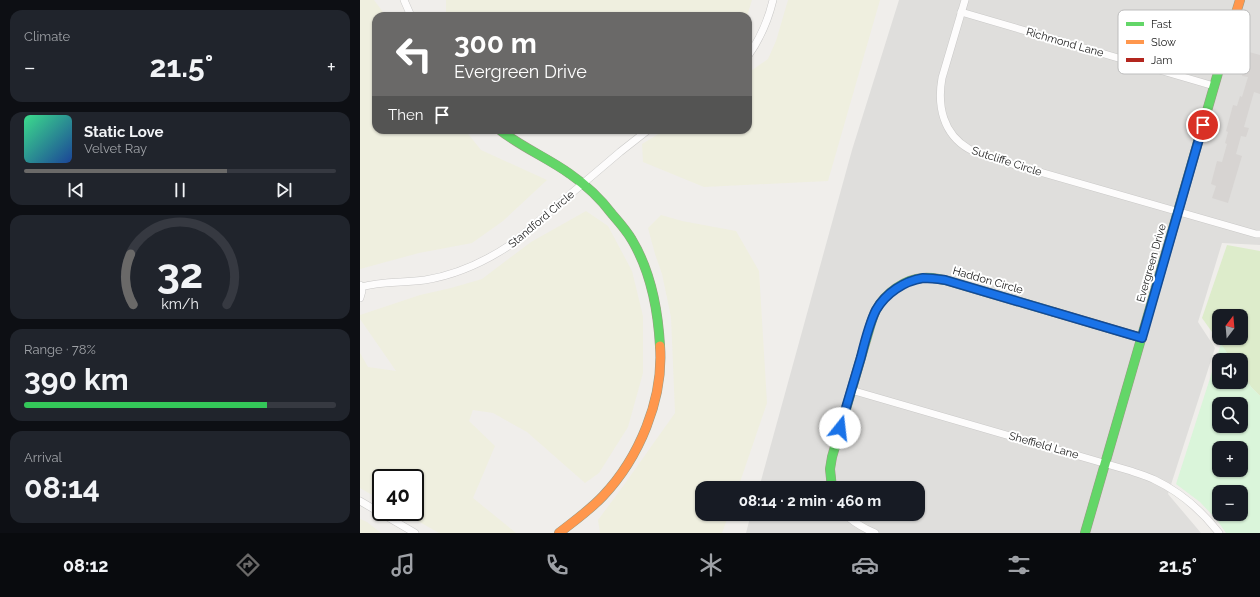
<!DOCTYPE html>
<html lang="en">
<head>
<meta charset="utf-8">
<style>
	:root { --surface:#171b24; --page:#20242c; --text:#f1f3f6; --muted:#9ea1a6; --line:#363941; --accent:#6a6968 }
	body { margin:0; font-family:Raleway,sans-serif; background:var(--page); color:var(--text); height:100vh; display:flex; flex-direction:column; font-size:15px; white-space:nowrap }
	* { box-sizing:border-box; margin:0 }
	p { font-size:13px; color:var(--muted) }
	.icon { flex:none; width:22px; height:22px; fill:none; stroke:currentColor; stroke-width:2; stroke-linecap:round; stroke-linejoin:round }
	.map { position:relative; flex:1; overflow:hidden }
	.details { display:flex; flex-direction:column; gap:10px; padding:10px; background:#0d0f14; width:360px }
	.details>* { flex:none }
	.top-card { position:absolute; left:12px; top:12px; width:380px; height:122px; border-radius:12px; box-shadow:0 1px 3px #0004; background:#6a6968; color:#fff; overflow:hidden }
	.needle { width:26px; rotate:16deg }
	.tools { position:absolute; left:852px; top:309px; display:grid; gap:8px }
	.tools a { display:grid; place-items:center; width:36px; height:36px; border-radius:8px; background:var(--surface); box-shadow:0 1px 3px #0004; font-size:20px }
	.speed { position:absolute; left:12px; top:469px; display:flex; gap:8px; font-size:20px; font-weight:700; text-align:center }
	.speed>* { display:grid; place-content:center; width:52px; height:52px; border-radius:50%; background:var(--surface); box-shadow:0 1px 3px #0004; line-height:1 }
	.speed .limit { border:2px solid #111; border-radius:6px; background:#fff; color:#111 }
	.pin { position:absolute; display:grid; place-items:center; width:34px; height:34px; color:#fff; margin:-17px; border:2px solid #fff; border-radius:50%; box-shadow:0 1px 4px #0007 }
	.me { position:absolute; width:44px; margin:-22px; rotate:16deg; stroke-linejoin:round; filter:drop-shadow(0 0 3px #0008) }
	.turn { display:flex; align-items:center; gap:14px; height:84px; padding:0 16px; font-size:18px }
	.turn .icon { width:52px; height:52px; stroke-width:2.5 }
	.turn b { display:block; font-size:28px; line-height:34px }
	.then { display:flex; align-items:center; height:38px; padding:0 16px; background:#0003; gap:8px; font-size:15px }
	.big { font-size:30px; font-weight:700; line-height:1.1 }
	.details .card { flex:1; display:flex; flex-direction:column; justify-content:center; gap:6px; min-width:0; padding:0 14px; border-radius:12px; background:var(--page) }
	.details .dial { align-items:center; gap:0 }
	.dial svg { height:104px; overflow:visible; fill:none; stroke:var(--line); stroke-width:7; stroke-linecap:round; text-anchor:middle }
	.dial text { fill:var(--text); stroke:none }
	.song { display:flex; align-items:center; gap:12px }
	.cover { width:48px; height:48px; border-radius:6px; background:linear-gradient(135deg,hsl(150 70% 55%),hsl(220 70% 35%)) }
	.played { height:4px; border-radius:2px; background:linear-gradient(90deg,var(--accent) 65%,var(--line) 65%) }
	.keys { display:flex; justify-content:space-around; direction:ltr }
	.heat { display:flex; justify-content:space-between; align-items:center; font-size:22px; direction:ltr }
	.charge { height:6px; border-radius:3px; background:linear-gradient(90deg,#34c759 78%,var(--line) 0) }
	.trip { position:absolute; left:335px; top:481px; width:230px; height:40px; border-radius:12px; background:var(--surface); box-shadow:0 1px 3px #0004; font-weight:700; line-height:40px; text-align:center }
	.menu { display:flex; height:64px; justify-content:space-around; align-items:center; background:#090b0e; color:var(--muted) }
	.menu .icon { width:28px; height:28px }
	.menu .selected { color:var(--accent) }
	.menu b { font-size:18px; color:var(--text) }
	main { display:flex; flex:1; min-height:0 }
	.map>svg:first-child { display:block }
</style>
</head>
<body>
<main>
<section class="details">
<div class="card"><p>Climate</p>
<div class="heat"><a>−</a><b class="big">21.5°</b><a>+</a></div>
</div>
<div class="card">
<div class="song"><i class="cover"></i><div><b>Static Love</b><p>Velvet Ray</p></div></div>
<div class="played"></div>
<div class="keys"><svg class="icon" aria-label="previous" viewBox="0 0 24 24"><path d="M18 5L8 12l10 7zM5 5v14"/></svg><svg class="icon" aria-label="pause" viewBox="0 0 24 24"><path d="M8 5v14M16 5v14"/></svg><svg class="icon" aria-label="next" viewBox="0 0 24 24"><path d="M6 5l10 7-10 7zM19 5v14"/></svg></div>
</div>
<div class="card dial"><svg viewBox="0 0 100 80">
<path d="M14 69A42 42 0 1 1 86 69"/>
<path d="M14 69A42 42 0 0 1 12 30" stroke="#6a6968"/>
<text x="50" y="56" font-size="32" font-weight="700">32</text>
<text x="50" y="72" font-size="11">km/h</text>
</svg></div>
<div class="card"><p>Range · 78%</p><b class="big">390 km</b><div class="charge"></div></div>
<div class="card"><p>Arrival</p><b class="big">08:14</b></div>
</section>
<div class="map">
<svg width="900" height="533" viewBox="0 0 900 533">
	<rect width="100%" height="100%" fill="#f0eeeb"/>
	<polygon fill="#dfdedc" points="539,0 900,0 900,245 862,243 838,322 855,348 808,494 841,533 386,533 391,514 558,514 558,488 399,488 492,150"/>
	<g fill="#efefdf">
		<polygon points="0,0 14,0 26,16 16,16 16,130 105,130 121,150 187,180 143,221 112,243 59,253 0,269"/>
		<polygon points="86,0 392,0 387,16 86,16"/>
		<polygon points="428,0 520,0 468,181 344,187 283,162 282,144 305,130 388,130 388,73 408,59 416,41"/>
		<polygon points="226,211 248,226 272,271 283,316 283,373 268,427 239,473 225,483 167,432 133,413 113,410 109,421 135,446 113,498 156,533 79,533 42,512 55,512 55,478 21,478 21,500 0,488 0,353 8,367 36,371 0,319 0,315 60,295 91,288 122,279 171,242"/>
		<polygon points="301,215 322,221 376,231 399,271 407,403 378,488 342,488 342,514 369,514 362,533 240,533 238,520 261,489 315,413 311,317 302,274 295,254 288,228"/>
		<polygon points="0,519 7,522 21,533 0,533"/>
	</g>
	<path fill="#ddeccb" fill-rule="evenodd" d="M867 245 900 251V396L892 388 881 373V360H872L842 318ZM859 316H881V338H859Z"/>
	<path fill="#daf5da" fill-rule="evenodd" d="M861 344 872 360H859V382H881V373L892 388 900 396V533H866L857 520 840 502 816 484ZM859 404H881V426H859ZM859 448H881V470H859ZM859 492H881V514H859Z"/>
	<polygon fill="#d7d4d2" points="889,52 900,55 900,94 894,92 884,127 889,128 886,137 881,136 876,154 882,156 868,203 852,198 856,186 851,184 857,161 862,162 867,144 865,143 868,132 866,131 873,105 877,106 880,96 882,97 888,77 882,76"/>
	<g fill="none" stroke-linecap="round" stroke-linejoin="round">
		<defs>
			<g id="street">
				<polyline points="44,0 51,16"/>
				<path d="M605 0 582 78C577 106 583 134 609 149 618 154 629 157 638 160L896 234H900"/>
				<polyline points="601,12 854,86"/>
				<path d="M388 56C400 39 408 21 413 0"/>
				<polyline points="0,285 2,291 0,298"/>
				<path d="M1 287C22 281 44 283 65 280 96 275 128 260 153 243L260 152 288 130"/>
				<path d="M491 390 771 471C779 474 787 476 795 480 820 492 842 511 859 533"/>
				<polyline points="0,501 55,533"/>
				<path d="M485 514C494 523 503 528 515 533"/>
			</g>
			<g id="fast">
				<path d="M140 130C161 147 188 158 210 174 226 185 240 198 252 214 259 222 267 231 272 240 291 272 298 310 300 346"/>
				<path d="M472 488 470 469 472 457 509 330C511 323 513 316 516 310 525 293 545 279 563 278 570 277 578 279 585 280L694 312"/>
				<polyline points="725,533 862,59"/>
			</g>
			<g id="slow">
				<polyline points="862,59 880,0"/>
				<path d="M199 533C214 521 230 510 243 496 279 458 304 399 300 346"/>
			</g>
			<polyline id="jam" points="694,312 782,338"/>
		</defs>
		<use href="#street" stroke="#c9c8c7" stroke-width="8"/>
		<use href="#fast" stroke="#999a82" stroke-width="10"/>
		<use href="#slow" stroke="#999a82" stroke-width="10"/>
		<use href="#jam" stroke="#999a82" stroke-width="10"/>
		<use href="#street" stroke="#fdfcfc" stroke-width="7"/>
		<use href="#fast" stroke="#63d668" stroke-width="9"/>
		<use href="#slow" stroke="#ff974d" stroke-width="9"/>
		<use href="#jam" stroke="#b3261e" stroke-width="9"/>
	</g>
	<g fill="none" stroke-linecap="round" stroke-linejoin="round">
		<defs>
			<path id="route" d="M480 428C487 404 494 380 501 357 505 341 509 324 516 310 526 293 544 281 563 278 570 278 578 279 585 280L782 338 843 125"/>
		</defs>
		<use href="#route" stroke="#114b97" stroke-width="10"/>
		<use href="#route" stroke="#1a73e8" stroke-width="7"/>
	</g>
	<g text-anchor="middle" stroke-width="4" stroke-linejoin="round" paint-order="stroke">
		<g font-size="11" fill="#222" stroke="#fff">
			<text transform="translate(705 42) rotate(16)" y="4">Richmond Lane</text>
			<text transform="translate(647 161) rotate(18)" y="4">Sutcliffe Circle</text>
			<text transform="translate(181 219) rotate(-40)" y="4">Standford Circle</text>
			<text transform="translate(791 263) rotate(-74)" y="4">Evergreen Drive</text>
			<text transform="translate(628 280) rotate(16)" y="4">Haddon Circle</text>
			<text transform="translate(684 445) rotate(16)" y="4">Sheffield Lane</text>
		</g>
	</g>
	<rect x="758" y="10" width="132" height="64" rx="6" fill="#fff" stroke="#bdbdbd" stroke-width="1"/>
	<rect x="766" y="22" width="18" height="4" fill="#63d668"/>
	<rect x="766" y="40" width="18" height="4" fill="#ff974d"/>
	<rect x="766" y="58" width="18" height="4" fill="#b3261e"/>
	<g font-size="11" fill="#222">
		<text x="791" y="28">Fast</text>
		<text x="791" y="46">Slow</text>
		<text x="791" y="64">Jam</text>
	</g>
</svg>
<div class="tools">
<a><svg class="needle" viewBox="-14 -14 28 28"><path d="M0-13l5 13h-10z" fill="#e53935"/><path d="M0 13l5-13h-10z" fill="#9ea1a6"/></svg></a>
<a><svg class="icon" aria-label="sound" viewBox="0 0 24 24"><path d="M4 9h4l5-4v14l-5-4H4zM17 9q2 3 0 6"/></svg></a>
<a><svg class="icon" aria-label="search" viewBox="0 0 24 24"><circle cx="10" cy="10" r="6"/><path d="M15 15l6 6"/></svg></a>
<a>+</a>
<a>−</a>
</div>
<div class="speed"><div class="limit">40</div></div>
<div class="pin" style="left:843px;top:125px;background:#d93025"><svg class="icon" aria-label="arrive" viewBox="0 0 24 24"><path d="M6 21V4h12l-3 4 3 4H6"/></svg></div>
<svg class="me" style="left:480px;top:428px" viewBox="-20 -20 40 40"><circle r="19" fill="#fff"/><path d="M0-13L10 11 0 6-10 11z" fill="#1a73e8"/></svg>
<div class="trip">08:14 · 2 min · 460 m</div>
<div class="top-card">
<div class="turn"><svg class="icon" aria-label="left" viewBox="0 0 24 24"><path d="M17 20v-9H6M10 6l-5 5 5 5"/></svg><div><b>300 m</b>Evergreen Drive</div></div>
<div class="then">Then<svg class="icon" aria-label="arrive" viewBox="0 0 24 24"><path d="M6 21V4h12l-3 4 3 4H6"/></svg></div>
</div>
</div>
</main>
<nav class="menu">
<b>08:12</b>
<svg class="icon selected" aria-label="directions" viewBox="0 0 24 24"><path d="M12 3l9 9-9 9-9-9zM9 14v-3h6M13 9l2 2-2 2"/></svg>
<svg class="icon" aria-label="music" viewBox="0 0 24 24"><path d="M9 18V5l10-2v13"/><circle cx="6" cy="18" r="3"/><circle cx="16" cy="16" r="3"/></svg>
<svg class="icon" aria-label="phone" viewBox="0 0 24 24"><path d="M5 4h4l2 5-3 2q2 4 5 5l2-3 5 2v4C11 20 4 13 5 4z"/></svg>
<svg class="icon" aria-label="climate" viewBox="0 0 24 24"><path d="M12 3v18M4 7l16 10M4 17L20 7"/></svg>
<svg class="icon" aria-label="car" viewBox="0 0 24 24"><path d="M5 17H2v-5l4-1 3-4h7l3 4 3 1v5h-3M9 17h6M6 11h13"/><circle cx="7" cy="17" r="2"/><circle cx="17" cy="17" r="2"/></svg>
<svg class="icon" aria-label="filters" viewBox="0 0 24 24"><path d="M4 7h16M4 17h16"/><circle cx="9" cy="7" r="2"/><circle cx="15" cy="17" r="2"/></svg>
<b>21.5°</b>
</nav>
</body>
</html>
